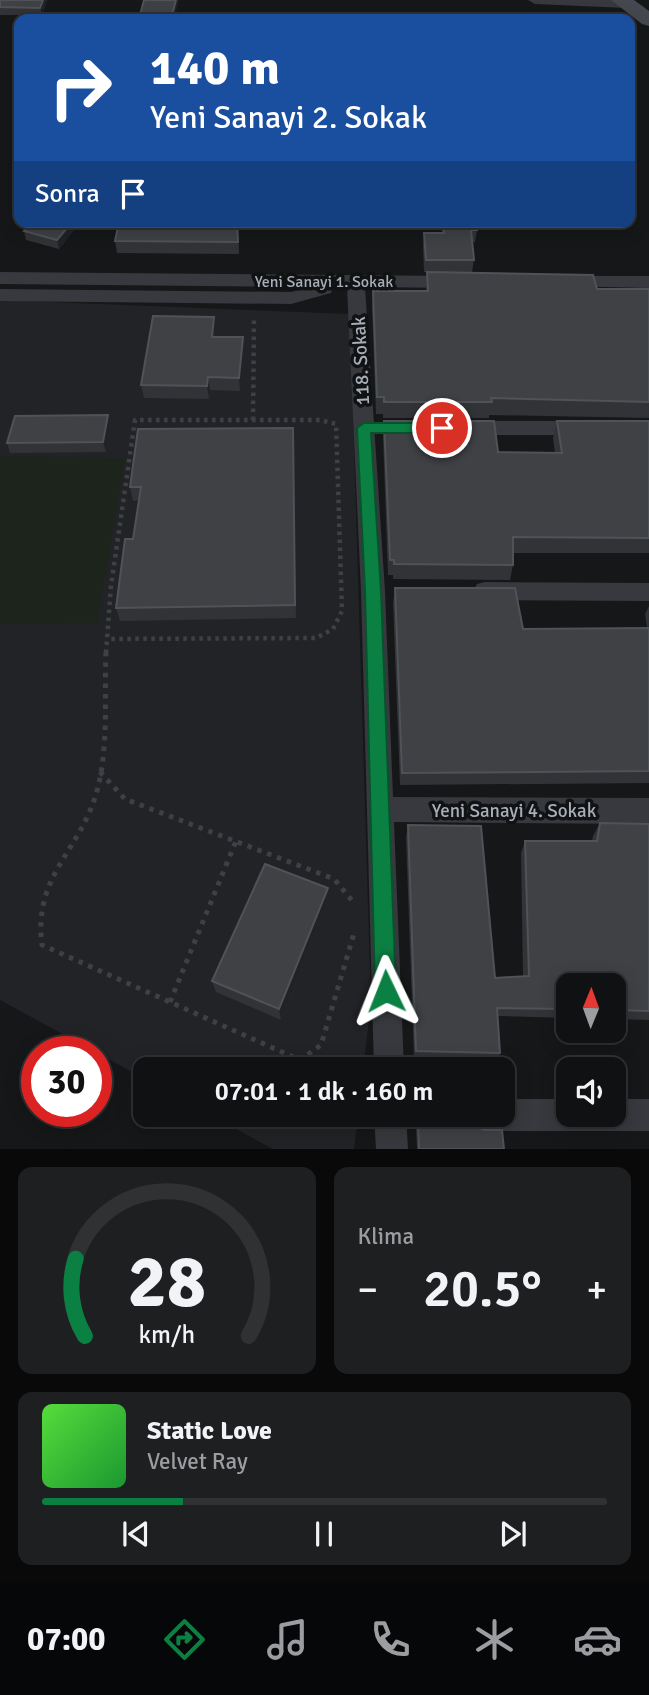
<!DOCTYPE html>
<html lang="tr">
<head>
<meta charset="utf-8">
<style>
	:root { --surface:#101113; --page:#1e1f21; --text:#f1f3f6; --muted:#9c9da0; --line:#303133; --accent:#0b8043 }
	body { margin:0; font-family:Signika,sans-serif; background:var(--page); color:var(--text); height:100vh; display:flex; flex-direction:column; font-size:26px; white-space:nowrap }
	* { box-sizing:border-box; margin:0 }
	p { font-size:23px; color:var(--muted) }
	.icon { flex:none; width:38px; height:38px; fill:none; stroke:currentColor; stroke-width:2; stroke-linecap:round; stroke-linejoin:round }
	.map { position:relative; height:1149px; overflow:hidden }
	.drawer { display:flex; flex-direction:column; gap:18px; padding:18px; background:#09090a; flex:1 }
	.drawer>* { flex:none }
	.banner { position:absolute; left:14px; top:14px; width:621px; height:214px; border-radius:14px; box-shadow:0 4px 18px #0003,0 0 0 2px var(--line); background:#1a4fa0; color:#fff; overflow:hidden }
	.needle { width:46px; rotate:1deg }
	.buttons { position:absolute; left:556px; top:973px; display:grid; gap:14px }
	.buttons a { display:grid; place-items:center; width:70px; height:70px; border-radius:14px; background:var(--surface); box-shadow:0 4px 18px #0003,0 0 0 2px var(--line); font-size:35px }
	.speed { position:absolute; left:21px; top:1036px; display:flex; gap:14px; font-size:35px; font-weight:700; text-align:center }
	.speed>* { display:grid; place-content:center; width:91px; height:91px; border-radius:50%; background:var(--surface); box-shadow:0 4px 18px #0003,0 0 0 2px var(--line); line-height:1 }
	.speed .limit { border:10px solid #d22; background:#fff; color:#111 }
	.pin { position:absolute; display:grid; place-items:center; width:60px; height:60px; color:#fff; margin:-30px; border:4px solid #fff; border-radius:50%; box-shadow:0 2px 7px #0007 }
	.me { position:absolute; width:77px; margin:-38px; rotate:358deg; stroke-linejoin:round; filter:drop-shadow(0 0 5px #0008) }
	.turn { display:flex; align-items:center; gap:24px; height:147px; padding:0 21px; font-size:32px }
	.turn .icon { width:91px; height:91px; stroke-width:2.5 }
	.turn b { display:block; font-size:49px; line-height:60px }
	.then { display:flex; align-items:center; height:66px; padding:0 21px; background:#0003; gap:14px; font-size:26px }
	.big { font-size:52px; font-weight:600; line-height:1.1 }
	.drawer .card { flex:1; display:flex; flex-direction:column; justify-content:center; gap:10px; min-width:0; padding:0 24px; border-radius:14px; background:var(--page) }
	.drawer .dial { align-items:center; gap:0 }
	.dial svg { height:182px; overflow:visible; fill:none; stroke:var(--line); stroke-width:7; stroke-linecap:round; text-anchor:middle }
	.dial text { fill:var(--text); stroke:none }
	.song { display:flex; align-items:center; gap:21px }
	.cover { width:84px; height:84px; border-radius:10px; background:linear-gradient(135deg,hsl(110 70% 55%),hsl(130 70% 35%)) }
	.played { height:7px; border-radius:4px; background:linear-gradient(90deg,var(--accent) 25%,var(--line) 25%) }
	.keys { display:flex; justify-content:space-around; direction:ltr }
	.heat { display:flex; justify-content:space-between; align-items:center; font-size:38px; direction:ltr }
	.drawer .tiles { flex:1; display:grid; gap:18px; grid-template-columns:1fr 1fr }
	.card:last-child { grid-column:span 2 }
	.trip { position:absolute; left:133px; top:1057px; width:382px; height:70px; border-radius:14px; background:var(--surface); box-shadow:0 4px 18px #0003,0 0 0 2px var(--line); font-weight:600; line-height:70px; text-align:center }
	.tab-bar { display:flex; height:112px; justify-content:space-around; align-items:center; background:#060708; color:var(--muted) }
	.tab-bar .icon { width:49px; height:49px }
	.tab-bar .selected { color:var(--accent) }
	.tab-bar b { font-size:32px; color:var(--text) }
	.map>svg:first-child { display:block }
</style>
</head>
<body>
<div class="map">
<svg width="649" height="1149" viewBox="0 0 649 1149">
	<rect width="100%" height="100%" fill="#161719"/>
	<g fill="#222326">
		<polygon points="0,300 350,314 371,1004 363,1069 145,1069 145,1079 0,1000"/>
		<polygon points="210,1115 358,1115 354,1149 273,1149"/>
	</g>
	<polygon fill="#1c241c" points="0,456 125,458 97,623 0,624"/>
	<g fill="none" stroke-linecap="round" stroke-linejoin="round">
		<g stroke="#3d4045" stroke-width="4.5" stroke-dasharray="3.5 4.5" stroke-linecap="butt">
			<polyline points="253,420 254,316"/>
			<polyline points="106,653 111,586 135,420 320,420 336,424 342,611 333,629 316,638 107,639"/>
		</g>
		<g stroke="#3d4045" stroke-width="5" stroke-dasharray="4.5 6" stroke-linecap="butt">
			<path d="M106 652C104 697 109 747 97 791 80 852 33 875 42 945L300 1060 321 1045 355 930"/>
			<polyline points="100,772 125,799 334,879 355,904"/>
			<polyline points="170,1002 236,841"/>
		</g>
		<g fill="#37393e" fill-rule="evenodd">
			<polygon points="528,0 627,0 634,4 627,8 535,4"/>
			<polygon points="0,272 455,276 464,282 455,288 365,287 385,591 393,797 649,798 649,824 394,822 404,1069 374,1069 361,591 347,287 333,287 331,293 291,304 0,301 0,289 291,292 312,287 0,284"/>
			<polygon points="567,276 649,276 649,288 561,286 558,282 561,278"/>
			<polygon points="465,421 585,421 592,423 595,428 592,433 585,435 465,435 458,433 455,428 458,423"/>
			<polygon points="485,582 649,583 649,601 485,600 477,598 473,591 477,584"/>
			<polygon points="502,1099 569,1099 569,1115 614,1115 614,1099 649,1099 649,1131 481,1131 470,1126 465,1115 502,1115"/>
			<polygon points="374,1115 406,1115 408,1149 376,1149"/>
		</g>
		<polygon fill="#45484e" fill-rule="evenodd" points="611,0 634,0 649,11 649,26 642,24"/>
	</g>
	<g fill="#323337">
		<polygon points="0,0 47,0 42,15 0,15"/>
		<polygon points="32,222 80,222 59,249 26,240 24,231"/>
		<polygon points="119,222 238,222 239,254 117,253 115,241"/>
		<polygon points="441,222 476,222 477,230 475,242 472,242 474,260 472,272 424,272 423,246 424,233 442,233"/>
		<polygon points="427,272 597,289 649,289 649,418 489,415 489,418 383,418 383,414 376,414 372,307 373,291 426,291"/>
		<polygon points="214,317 215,330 215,337 243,337 244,350 240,391 210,390 209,399 144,398 141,385"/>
		<polygon points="384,421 498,452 555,453 553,438 557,421 649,421 649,553 513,553 513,565 510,580 393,579 393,575 388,575 383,438"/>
		<polygon points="110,425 106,452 10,453 7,443"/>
		<polygon points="293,428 296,618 120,621 116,608 133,539 139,500 133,501 130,487"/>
		<polygon points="395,588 523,629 647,628 645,614 649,606 649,783 400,785 393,603"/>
		<polygon points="600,823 649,824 649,1020 614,1019 614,985 569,985 569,1018 498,1016 500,1053 496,1060 414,1059 406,837 408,825 495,978 523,976 521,853 525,841 592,841 593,836"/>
		<polygon points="328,888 327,902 281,1020 216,992 212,981"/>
		<polygon points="418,1124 504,1149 417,1149 416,1128"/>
	</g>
	<g fill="#212225">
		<polygon points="43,0 47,0 42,15 40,8"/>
		<polygon points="176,0 179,0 174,19 171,19"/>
		<polygon points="72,222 80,222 59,249 57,240"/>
		<polygon points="214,317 215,330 213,350 212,337"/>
		<polygon points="243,337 244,350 240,391 239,378"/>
		<polygon points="208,377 210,390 209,399 207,386"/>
		<polygon points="108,415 110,425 106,452 103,442"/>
		<polygon points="328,888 327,902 281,1020 279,1009"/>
	</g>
	<g fill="#3f4145" stroke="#4f5257" stroke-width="2">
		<polygon points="0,0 43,0 40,8 0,7"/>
		<polygon points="144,0 176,0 171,19 139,19"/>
		<polygon points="32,222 72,222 57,240 24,231"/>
		<polygon points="119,222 237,222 238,242 115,241"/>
		<polygon points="443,222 476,222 477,230 471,230 474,260 426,260 424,233 444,233"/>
		<polygon points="427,272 593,275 597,289 649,289 649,402 491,398 492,402 384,402 384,397 377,397 373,291 428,291"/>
		<polygon points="153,316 214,317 212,337 243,337 239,378 208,377 207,386 141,385"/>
		<polygon points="108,415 103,442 7,443 15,416"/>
		<polygon points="384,421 494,421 498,452 562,453 557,421 649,421 649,538 513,537 513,565 394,564 394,560 390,560"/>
		<polygon points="293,428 295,605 116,608 125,539 133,539 141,487 130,487 138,429"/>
		<polygon points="395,588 515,588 523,629 649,628 649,771 402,773"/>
		<polygon points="600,823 649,824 649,1011 614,1010 614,985 569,985 569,1009 497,1008 500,1053 416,1051 408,825 481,826 495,978 529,976 525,841 597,841"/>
		<polygon points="265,864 328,888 279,1009 212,981"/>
		<polygon points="418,1124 472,1124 484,1130 502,1130 504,1149 419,1149"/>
	</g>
	<polygon fill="#0b8043" stroke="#07532c" stroke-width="2" points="364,423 442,423 449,428 442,433 371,433 381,591 396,991 393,998 386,1002 378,998 375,991 365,591 357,428"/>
	<g text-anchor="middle" stroke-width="7" stroke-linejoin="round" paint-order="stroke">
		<g font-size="16" fill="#a8afb9" stroke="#111214">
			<text x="324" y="287">Yeni Sanayi 1. Sokak</text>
		</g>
		<g font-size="19" fill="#a8afb9" stroke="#111214">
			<text transform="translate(360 361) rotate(-93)" y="7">118. Sokak</text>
			<text x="514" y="817">Yeni Sanayi 4. Sokak</text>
		</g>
	</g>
</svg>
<div class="buttons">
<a><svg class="needle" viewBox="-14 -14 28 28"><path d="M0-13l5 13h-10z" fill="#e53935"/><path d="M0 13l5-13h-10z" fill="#9c9da0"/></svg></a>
<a><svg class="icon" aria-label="sound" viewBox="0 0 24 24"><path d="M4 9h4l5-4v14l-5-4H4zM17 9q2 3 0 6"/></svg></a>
</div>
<div class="speed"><div class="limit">30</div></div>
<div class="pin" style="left:442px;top:428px;background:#d93025"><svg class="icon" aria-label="arrive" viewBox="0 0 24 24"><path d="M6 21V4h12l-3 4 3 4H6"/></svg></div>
<svg class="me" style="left:386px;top:991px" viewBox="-20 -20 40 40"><path d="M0-17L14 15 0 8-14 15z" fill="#0b8043" stroke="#fff" stroke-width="4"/></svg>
<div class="trip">07:01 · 1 dk · 160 m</div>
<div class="banner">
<div class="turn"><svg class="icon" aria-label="right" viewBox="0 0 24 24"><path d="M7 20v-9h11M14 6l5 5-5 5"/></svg><div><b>140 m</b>Yeni Sanayi 2. Sokak</div></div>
<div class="then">Sonra<svg class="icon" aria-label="arrive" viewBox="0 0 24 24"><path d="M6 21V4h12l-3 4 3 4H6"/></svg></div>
</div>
</div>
<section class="drawer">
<div class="tiles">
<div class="card dial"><svg viewBox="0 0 100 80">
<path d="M14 69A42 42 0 1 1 86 69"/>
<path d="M14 69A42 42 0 0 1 10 35" stroke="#0b8043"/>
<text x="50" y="56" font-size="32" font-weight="700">28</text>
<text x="50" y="72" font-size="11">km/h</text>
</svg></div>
<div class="card"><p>Klima</p>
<div class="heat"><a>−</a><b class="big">20.5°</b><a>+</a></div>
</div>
<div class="card">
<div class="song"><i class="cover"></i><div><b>Static Love</b><p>Velvet Ray</p></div></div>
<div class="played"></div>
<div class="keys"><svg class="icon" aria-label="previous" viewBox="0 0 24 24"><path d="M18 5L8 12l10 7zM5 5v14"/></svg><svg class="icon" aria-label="pause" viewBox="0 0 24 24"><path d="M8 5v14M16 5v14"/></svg><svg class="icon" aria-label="next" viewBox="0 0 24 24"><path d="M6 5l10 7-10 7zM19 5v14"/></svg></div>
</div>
</div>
</section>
<nav class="tab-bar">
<b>07:00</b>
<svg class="icon selected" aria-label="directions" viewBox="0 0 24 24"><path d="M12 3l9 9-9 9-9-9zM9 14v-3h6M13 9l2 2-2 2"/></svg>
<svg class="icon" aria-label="music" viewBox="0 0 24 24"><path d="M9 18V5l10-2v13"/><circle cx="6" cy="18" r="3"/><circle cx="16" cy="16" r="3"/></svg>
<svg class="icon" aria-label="phone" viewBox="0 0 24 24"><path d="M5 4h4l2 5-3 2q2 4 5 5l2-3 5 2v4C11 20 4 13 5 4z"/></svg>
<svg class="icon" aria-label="climate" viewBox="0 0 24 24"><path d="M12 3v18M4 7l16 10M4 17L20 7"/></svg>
<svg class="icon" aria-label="car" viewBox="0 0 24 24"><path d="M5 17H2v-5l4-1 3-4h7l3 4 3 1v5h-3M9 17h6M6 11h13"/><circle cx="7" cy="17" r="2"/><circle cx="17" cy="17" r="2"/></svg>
</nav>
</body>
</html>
